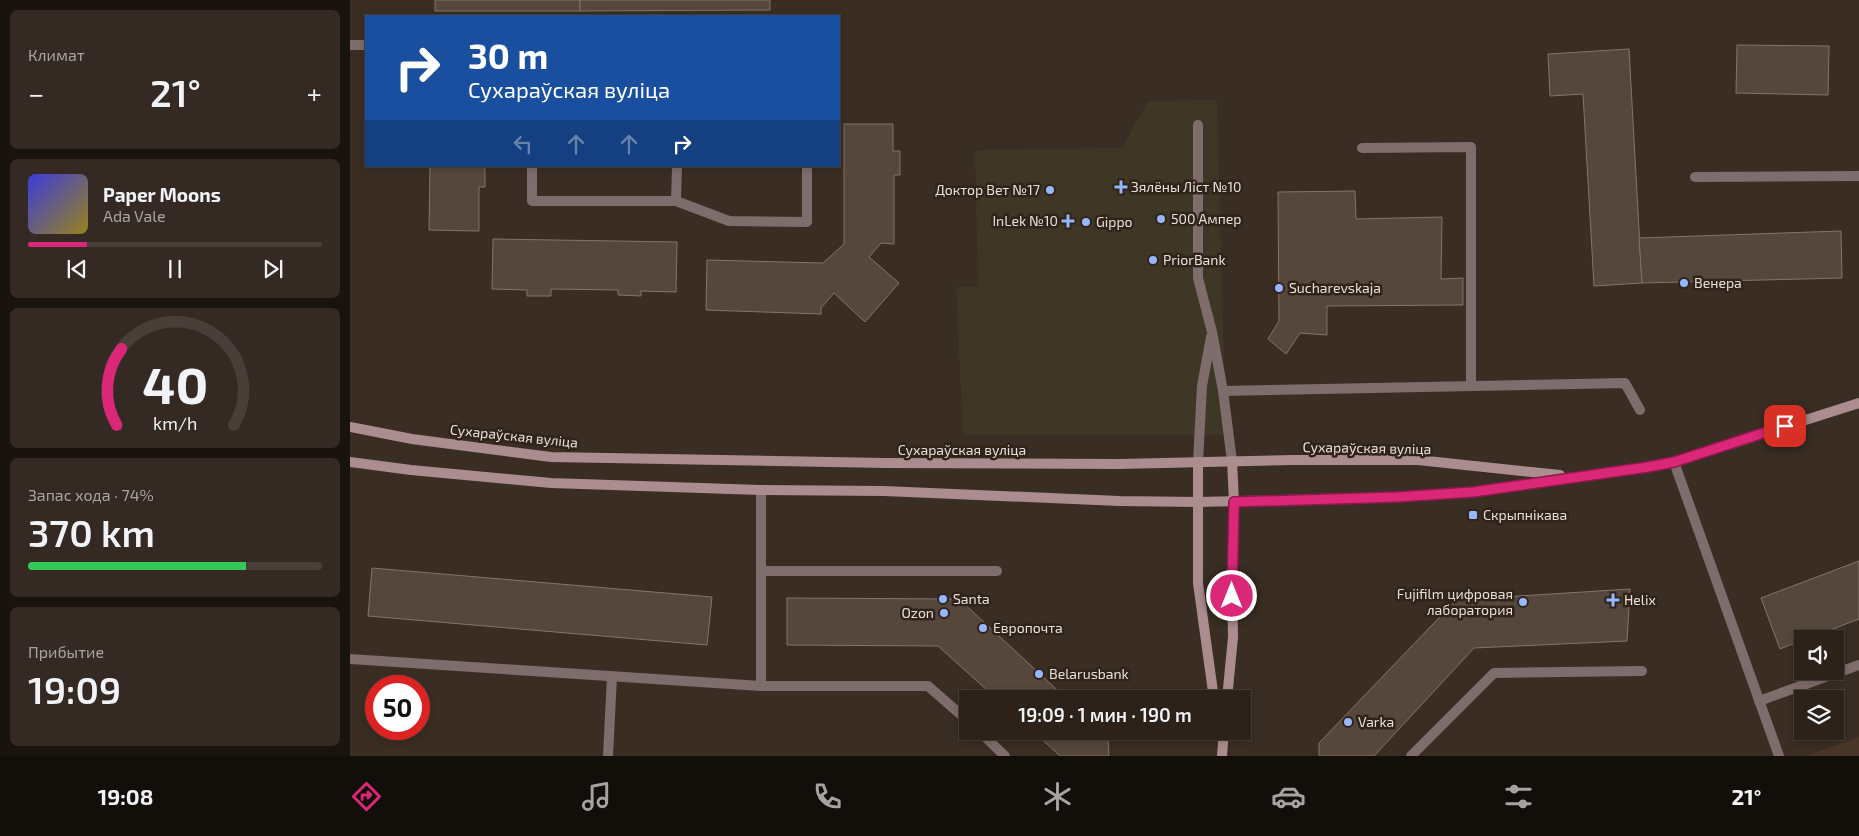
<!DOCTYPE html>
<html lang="ru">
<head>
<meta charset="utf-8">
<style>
	:root { --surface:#2c221a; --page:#342a23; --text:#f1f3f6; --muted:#a6a4a2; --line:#483f39; --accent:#db2777 }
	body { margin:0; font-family:"Exo 2",sans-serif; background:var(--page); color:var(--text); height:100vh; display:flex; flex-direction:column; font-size:19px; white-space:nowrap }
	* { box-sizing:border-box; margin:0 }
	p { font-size:16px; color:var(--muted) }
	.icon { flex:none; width:28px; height:28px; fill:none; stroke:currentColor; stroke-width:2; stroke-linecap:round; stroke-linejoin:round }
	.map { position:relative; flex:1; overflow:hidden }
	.panel { display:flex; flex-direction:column; gap:10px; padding:10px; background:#18130e; width:350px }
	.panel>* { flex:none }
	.banner { position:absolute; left:15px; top:15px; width:475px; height:152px; border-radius:0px; box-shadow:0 2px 8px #0003,0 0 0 1px var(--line); background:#1a4fa0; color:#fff; overflow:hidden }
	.controls { position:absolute; left:1444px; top:630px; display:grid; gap:10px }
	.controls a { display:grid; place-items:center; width:50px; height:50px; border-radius:0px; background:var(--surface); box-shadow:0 2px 8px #0003,0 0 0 1px var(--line); font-size:25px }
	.speed { position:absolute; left:15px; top:675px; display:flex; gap:10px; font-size:25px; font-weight:700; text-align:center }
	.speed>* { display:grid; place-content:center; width:65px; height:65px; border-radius:50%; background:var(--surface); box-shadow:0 2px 8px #0003,0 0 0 1px var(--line); line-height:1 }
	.speed .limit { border:8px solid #d22; background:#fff; color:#111 }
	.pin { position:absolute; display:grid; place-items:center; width:42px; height:42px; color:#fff; margin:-21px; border-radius:10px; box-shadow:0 2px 8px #0006 }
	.me { position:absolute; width:55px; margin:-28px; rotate:0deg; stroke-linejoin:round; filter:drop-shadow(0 0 4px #0008) }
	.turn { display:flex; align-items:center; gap:18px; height:105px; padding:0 20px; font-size:22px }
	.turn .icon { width:65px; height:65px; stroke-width:2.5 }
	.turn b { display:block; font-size:35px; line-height:42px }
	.lanes { display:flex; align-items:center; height:48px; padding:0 20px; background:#0003; justify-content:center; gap:25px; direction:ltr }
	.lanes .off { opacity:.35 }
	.big { font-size:38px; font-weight:600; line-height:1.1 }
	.panel .widget { flex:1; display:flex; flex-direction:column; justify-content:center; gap:8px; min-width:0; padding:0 18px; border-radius:8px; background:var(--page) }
	.panel .dial { align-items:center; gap:0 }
	.dial svg { height:130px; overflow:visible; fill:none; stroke:var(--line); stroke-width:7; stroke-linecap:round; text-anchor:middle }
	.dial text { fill:var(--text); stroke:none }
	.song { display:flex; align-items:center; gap:15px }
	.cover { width:60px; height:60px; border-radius:8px; background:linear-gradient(135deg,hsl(240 70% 55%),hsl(50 70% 35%)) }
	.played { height:5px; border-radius:2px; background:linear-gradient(90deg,var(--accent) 20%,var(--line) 20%) }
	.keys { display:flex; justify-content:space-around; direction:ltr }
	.heat { display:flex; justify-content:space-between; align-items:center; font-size:28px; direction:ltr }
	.charge { height:8px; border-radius:4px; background:linear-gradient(90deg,#34c759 74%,var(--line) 0) }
	.trip { position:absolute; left:609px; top:690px; width:292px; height:50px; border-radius:0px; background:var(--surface); box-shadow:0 2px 8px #0003,0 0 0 1px var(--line); font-weight:600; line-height:50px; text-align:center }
	.dock { display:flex; height:80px; justify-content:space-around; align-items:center; background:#120e0a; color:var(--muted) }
	.dock .icon { width:35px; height:35px }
	.dock .current { color:var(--accent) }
	.dock b { font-size:22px; color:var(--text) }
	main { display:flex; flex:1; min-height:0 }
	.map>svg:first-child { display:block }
</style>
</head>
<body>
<main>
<section class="panel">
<div class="widget"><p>Климат</p>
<div class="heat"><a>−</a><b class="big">21°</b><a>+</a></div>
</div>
<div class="widget">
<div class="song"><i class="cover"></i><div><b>Paper Moons</b><p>Ada Vale</p></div></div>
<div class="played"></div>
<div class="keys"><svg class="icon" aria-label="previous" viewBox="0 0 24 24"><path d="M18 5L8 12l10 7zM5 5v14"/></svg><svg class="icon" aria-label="pause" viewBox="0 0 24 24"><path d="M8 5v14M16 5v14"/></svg><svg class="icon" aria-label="next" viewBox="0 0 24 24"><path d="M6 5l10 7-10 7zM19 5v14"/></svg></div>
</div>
<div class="widget dial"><svg viewBox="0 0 100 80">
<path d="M14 69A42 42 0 1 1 86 69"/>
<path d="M14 69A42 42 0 0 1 17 22" stroke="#db2777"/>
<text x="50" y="56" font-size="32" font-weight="700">40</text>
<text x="50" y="72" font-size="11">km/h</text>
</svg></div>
<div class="widget"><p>Запас хода · 74%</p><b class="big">370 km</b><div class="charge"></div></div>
<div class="widget"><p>Прибытие</p><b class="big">19:09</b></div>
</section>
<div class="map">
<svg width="1509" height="756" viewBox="0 0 1509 756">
	<rect width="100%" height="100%" fill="#3a2d23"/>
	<polygon fill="#3e3725" points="867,100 876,435 613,435 606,287 628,287 625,150 772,148 798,101"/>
	<polygon fill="#483527" points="1509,737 1509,756 1456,756"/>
	<g fill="#55473c" stroke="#84756a">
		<rect x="85" y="0" width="145" height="11"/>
		<polygon points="230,0 420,0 420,10 230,11"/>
		<polygon points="1387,45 1479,46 1478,95 1386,93"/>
		<polygon points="1279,49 1292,283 1244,286 1233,94 1200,96 1198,54"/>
		<polygon points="494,124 543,124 543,151 550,151 550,175 544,175 544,244 531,243 519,257 549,283 515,322 484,293 471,308 471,314 356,310 357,260 473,263 494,244"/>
		<polygon points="80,166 135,166 135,187 129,187 129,231 79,230"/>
		<polygon points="1005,191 1006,219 1092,217 1091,279 1113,278 1113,305 977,306 977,335 950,333 936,354 918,339 929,321 928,192"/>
		<polygon points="1491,231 1492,278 1292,283 1289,238"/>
		<polygon points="143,239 327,242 326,292 291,291 291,296 268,295 268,290 201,289 201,296 177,296 177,290 142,289"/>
		<polygon points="1509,561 1509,619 1457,639 1452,639 1452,640 1430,649 1411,598"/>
		<polygon points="22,568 362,597 357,645 18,616"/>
		<polygon points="1280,589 1277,641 1124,648 1024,756 969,756 969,743 1106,600"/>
		<polygon points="437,598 609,599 717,699 647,699 588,646 437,645"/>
		<polygon points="683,731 753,731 758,736 759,756 710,756"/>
	</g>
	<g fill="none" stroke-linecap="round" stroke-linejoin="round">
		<g stroke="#7f6c6d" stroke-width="10">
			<polyline points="0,45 16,45"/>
			<polyline points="848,125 848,278 862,332 873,391 882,461"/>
			<polyline points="1012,148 1121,147 1121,386"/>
			<polyline points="182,166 182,201 326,201 379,221 457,222 457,166"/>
			<polyline points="1345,177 1509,176"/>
			<polyline points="326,201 327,166"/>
			<polyline points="873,391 1275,383 1290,410"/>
			<polyline points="848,462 852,386 861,337"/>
			<polyline points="1324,462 1429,756"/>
			<polyline points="411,490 411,686"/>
			<polyline points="412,571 647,571"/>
			<polyline points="0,659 411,686 578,686 618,721"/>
			<polyline points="1409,701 1509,665"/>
			<polyline points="629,731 655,756"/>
			<polyline points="258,756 262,676"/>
			<polyline points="1061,756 1144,673 1292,671"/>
		</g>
		<g stroke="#ab8d8f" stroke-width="10">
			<polyline points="0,427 62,439 201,457 535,463 769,464 943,460 1068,460 1210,475"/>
			<polyline points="0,462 61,470 201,483 411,490 534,491 769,501 848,502 1047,497 1123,492 1297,467 1324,462 1509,403"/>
			<polyline points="848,462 848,583 864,699"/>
			<polyline points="877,699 883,637 882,581 884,502 882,461"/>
			<polyline points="872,756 874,731"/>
		</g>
	</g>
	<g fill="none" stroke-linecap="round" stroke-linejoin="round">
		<defs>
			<polyline id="route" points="882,596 884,502 1047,497 1123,492 1298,467 1324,462 1435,426"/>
		</defs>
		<use href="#route" stroke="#8e194d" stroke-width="12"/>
		<use href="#route" stroke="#db2777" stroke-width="9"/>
	</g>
	<g fill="#94b7fd" stroke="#302319" stroke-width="2">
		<path d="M768.5 179.5h5v5h5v5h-5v5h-5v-5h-5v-5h5z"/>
		<circle cx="700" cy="190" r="5"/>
		<circle cx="811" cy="219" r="5"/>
		<path d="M715.5 213.5h5v5h5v5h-5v5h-5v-5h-5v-5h5z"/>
		<circle cx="736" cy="222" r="5"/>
		<circle cx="803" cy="260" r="5"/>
		<circle cx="1334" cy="283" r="5"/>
		<circle cx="929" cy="288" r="5"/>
		<rect x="1118" y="510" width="10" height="10" rx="2.5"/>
		<circle cx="593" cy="599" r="5"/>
		<path d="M1260.5 592.5h5v5h5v5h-5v5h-5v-5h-5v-5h5z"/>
		<circle cx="1173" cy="602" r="5"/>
		<circle cx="594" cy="613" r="5"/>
		<circle cx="633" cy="628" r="5"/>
		<circle cx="689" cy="674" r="5"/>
		<circle cx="998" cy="722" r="5"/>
	</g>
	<g text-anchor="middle" stroke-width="5" stroke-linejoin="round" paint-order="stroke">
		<g font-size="14" fill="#e8dfd9" stroke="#302319" text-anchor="start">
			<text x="781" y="192">Зялёны Ліст №10</text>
			<text x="690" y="195" text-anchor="end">Доктор Вет №17</text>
			<text x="821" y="224">500 Ампер</text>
			<text x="708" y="226" text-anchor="end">InLek №10</text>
			<text x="746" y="227">Gippo</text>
			<text x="813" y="265">PriorBank</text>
			<text x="1344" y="288">Венера</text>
			<text x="939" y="293">Sucharevskaja</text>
			<text x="1133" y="520">Скрыпнікава</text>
			<text x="1163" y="599" text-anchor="end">Fujifilm цифровая<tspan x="1163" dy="16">лаборатория</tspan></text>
			<text x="603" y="604">Santa</text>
			<text x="1274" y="605">Helix</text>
			<text x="584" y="618" text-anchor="end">Ozon</text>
			<text x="643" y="633">Европочта</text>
			<text x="699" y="679">Belarusbank</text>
			<text x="1008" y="727">Varka</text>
		</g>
		<g font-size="14" fill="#e8dfd9" stroke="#302319">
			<text transform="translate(164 436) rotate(6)" y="5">Сухараўская вуліца</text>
			<text transform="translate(1017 448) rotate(1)" y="5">Сухараўская вуліца</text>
			<text x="612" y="455">Сухараўская вуліца</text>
		</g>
	</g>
</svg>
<div class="controls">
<a><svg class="icon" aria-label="sound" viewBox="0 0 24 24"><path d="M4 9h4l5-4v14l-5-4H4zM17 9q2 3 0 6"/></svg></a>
<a><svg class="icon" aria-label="layers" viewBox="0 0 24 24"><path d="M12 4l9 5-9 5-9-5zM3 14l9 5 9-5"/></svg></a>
</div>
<div class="speed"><div class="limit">50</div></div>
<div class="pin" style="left:1435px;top:426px;background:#d93025"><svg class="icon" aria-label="arrive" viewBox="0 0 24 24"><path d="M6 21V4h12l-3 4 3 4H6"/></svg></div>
<svg class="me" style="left:882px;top:596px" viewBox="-20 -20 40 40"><circle r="17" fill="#db2777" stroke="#fff" stroke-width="3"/><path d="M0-11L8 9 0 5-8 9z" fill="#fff"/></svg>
<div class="trip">19:09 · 1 мин · 190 m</div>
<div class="banner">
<div class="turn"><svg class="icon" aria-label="right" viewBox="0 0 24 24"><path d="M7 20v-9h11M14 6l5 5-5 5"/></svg><div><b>30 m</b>Сухараўская вуліца</div></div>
<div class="lanes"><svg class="icon off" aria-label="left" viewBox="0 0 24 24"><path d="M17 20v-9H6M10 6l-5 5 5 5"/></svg><svg class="icon off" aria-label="ahead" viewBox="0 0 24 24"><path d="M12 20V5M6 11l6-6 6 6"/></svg><svg class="icon off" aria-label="ahead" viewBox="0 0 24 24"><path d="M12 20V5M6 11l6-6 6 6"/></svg><svg class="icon" aria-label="right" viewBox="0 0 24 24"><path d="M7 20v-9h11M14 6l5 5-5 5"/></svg></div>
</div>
</div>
</main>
<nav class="dock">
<b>19:08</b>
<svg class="icon current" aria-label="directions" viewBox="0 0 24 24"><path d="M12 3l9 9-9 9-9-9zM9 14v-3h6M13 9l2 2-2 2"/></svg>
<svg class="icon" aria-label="music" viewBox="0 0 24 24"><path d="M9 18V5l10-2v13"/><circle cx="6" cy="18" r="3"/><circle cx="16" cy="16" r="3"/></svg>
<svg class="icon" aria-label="phone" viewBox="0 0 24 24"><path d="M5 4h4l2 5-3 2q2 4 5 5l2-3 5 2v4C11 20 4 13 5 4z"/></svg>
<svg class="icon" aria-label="climate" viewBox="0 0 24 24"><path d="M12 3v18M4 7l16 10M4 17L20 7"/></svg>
<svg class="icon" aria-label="car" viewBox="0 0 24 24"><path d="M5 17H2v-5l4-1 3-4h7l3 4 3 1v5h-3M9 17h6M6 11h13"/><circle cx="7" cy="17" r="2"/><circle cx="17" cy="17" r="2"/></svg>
<svg class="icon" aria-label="filters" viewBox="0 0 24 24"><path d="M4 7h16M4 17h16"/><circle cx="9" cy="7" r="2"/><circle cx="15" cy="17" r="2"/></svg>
<b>21°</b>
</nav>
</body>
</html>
